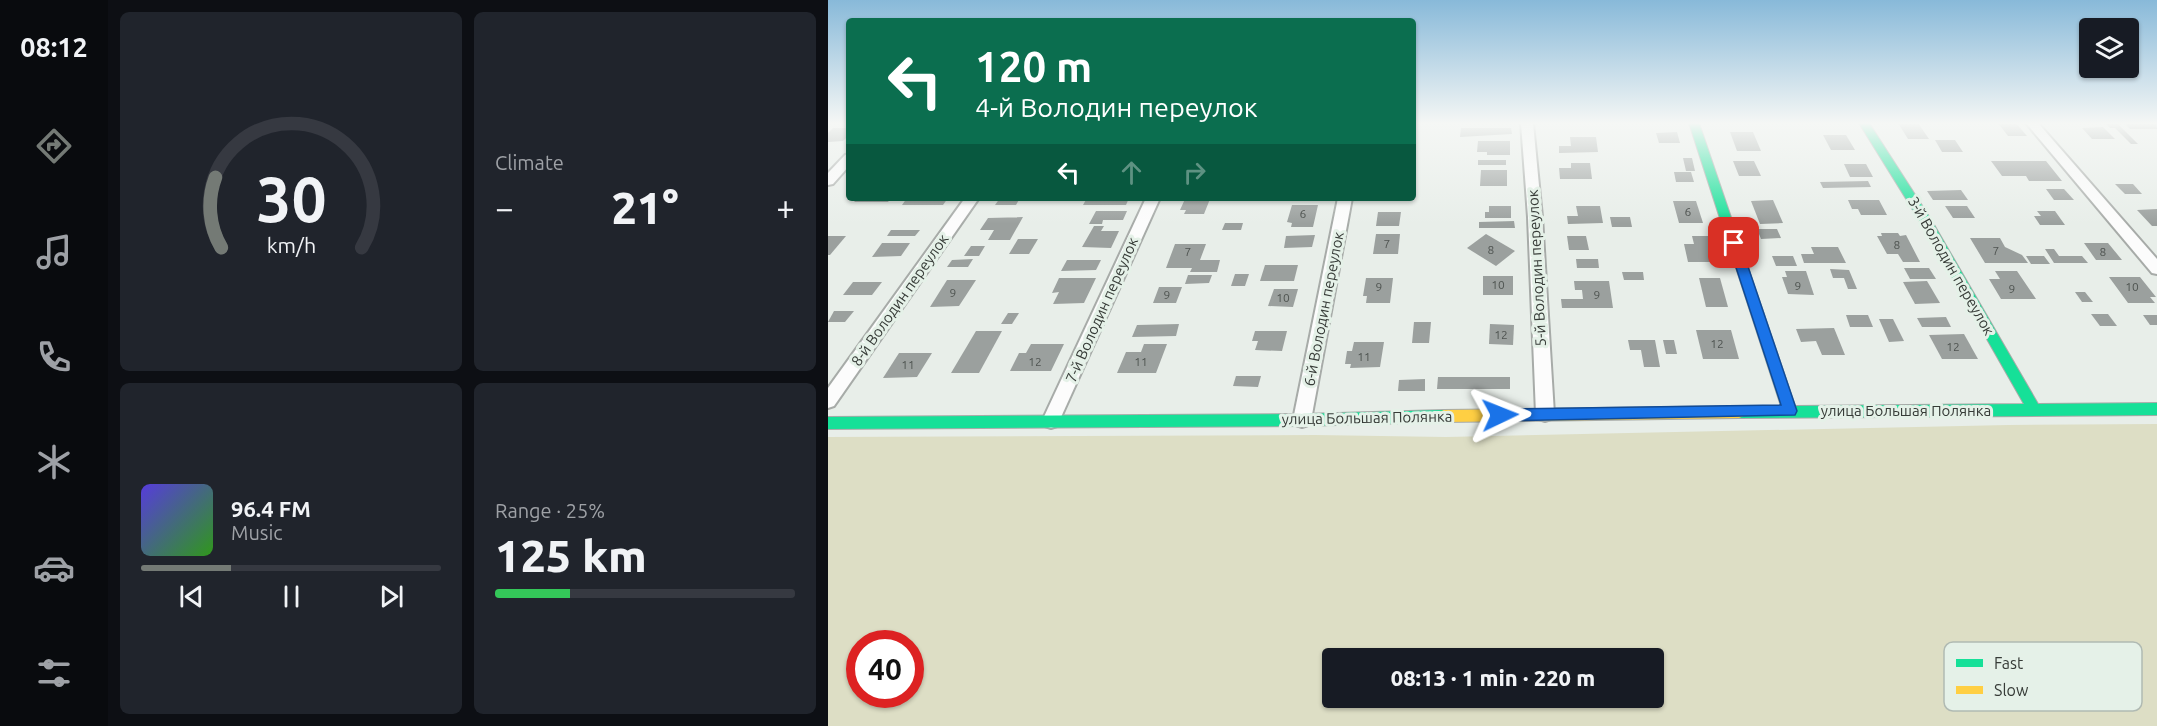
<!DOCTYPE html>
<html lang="en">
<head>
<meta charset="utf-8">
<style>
	:root { --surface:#171b24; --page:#20242c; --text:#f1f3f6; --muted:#9ea1a6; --line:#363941; --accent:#747a75 }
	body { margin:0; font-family:Ubuntu,sans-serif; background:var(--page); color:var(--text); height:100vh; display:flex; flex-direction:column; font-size:22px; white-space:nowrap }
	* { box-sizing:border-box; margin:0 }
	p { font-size:20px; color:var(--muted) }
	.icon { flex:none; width:33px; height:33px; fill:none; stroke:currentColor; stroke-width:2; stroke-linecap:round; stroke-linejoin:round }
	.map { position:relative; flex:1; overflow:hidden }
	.sheet { display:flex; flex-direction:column; gap:12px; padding:12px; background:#0d0f14; width:720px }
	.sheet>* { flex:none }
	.guide { position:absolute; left:18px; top:18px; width:570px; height:183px; border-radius:6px; box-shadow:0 2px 4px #0004; background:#0b6e4f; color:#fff; overflow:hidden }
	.buttons { position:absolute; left:1251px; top:18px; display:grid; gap:12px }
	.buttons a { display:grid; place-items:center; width:60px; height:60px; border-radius:6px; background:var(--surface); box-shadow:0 2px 4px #0004; font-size:30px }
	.speed { position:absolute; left:18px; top:630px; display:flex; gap:12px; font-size:30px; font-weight:700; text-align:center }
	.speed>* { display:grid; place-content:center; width:78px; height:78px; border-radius:50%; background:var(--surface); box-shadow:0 2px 4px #0004; line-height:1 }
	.speed .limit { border:9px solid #d22; background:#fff; color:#111 }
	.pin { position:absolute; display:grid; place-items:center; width:51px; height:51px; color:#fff; margin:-26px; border-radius:12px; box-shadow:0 3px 9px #0006 }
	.me { position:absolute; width:66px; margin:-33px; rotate:88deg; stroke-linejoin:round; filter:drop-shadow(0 0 4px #0008) }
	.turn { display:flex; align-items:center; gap:21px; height:126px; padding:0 30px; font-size:27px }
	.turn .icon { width:78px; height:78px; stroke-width:2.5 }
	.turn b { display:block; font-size:42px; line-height:51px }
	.lanes { display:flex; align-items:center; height:57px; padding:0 30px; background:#0003; justify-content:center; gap:30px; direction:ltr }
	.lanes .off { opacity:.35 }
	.big { font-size:45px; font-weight:800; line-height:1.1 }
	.sheet .widget { flex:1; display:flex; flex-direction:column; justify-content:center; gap:9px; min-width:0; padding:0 21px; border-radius:9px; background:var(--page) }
	.sheet .dial { align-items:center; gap:0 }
	.dial svg { height:156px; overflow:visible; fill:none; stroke:var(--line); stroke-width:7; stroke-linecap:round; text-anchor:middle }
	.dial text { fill:var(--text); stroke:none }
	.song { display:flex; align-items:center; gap:18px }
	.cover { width:72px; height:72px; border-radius:9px; background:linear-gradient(135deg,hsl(250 70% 55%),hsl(110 70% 35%)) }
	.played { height:6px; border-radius:3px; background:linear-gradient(90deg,var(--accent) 30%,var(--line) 30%) }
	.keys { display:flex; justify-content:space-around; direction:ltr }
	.heat { display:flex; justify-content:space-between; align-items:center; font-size:33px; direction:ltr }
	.charge { height:9px; border-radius:4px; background:linear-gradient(90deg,#34c759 25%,var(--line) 0) }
	.sheet .tiles { flex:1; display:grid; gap:12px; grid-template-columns:repeat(2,1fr) }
	.trip { position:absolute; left:494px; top:648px; width:342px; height:60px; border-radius:6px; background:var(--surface); box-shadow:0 2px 4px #0004; font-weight:800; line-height:60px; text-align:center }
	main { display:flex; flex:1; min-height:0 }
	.menu { display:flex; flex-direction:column; width:108px; justify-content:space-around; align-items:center; background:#090b0e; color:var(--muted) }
	.menu .icon { width:42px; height:42px }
	.menu .active { color:var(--accent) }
	.menu b { font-size:27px; color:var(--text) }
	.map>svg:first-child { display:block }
</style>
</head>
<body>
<main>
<nav class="menu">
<b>08:12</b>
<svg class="icon active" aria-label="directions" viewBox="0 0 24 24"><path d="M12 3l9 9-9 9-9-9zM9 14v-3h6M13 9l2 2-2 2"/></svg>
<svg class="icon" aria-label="music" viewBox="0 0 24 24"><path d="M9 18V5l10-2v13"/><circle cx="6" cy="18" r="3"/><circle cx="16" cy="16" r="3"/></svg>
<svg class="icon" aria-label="phone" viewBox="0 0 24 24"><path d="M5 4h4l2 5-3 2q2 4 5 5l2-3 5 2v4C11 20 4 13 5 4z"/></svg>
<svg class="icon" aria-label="climate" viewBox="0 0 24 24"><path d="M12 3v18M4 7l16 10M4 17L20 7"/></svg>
<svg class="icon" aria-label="car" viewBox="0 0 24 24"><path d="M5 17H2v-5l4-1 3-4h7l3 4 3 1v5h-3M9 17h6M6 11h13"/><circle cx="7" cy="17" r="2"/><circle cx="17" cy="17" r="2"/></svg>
<svg class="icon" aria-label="filters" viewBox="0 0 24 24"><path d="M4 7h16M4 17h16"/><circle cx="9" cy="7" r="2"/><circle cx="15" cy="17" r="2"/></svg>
</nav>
<section class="sheet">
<div class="tiles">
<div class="widget dial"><svg viewBox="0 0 100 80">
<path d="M14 69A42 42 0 1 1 86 69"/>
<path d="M14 69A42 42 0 0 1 11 33" stroke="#747a75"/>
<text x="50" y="56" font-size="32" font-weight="700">30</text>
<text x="50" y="72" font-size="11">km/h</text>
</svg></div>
<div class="widget"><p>Climate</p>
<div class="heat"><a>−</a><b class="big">21°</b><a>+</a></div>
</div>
<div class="widget">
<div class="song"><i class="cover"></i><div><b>96.4 FM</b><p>Music</p></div></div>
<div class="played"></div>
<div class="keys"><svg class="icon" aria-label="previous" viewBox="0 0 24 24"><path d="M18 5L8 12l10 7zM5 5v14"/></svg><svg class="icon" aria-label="pause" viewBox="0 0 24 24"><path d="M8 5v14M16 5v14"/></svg><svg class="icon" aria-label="next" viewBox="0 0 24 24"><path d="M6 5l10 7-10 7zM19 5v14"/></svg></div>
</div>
<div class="widget"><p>Range · 25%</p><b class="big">125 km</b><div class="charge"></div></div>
</div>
</section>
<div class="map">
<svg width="1329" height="726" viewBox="0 0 1329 726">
	<rect width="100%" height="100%" fill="#e8eee9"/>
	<path fill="#dddec5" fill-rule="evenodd" d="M1329 424V726H0V437L487 435 618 437 1180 425ZM32 644H82V694H32ZM504 658H825V698H504Z"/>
	<g fill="#9ba09e">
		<polygon points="1070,123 1090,123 1101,139 1080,139"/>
		<polygon points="1170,123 1188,123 1199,136 1180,136"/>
		<polygon points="1289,123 1310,144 1303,144 1287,128 1282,128 1278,124"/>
		<polygon points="1328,123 1329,129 1302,129 1297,124"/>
		<polygon points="1275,127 1287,139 1264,139 1254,128"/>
		<polygon points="5,128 21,128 21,135 15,141 0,142 0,133"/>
		<polygon points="633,128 683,128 684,134 632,137"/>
		<polygon points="849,132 852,143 831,143 828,133"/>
		<polygon points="902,132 925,132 933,151 909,151"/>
		<polygon points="995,135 1018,135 1027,150 1003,150"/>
		<polygon points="742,137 768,137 770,152 731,153 731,146 743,146"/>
		<polygon points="1107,140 1127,140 1135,152 1114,152"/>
		<polygon points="650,141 682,141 682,155 659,155 659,152 649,152"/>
		<polygon points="855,158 864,158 867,171 858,171"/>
		<rect x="650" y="160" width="28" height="5"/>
		<polygon points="905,161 926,161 933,176 911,176"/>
		<polygon points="1163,161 1218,161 1234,181 1201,181 1198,176 1174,176"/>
		<polygon points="743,163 762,163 764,179 732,179 731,168 743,168"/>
		<polygon points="1016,164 1038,164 1045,177 1022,177"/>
		<polygon points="653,170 679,170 679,186 652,186"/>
		<polygon points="846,172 863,172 866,182 848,182"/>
		<polygon points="1040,181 1043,187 995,188 992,182"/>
		<polygon points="1287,184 1305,184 1314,194 1297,194"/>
		<polygon points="1218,189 1236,189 1246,200 1226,200"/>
		<polygon points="1133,190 1140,200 1105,200 1099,191"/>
		<polygon points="30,198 63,198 60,202 26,202"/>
		<polygon points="79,198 120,198 115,205 74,205"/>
		<polygon points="172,198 192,198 188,205 167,205"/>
		<polygon points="259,198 301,198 298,205 255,205"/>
		<polygon points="357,199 382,199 376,214 356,214 358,210 352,210"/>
		<polygon points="945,200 955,223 932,224 923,201"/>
		<polygon points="1020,200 1051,200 1059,215 1033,215 1030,209 1024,209"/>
		<polygon points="845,201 868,201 875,223 851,223"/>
		<polygon points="464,205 490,205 485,227 463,227 464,223 459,222"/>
		<polygon points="661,206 683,206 683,218 657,218 657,212 661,212"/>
		<polygon points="748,206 772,206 775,223 740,224 739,216 750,216"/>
		<polygon points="1117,206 1139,206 1147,218 1125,218"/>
		<polygon points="1329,209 1329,226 1324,226 1309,210"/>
		<polygon points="268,211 299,211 295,220 275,220 274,224 261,224"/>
		<polygon points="1209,211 1227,211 1237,225 1212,225 1206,216 1213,216"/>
		<polygon points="550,212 573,212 571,226 548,226"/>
		<polygon points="195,217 182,240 160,240 166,230 152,230 160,218"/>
		<polygon points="782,217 802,217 804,227 784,227"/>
		<polygon points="686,221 687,228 651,228 651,222"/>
		<polygon points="397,223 415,223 413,230 394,230"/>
		<polygon points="266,226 276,226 273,231 291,231 283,248 254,247"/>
		<polygon points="929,229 949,229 953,238 933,239"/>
		<polygon points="63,230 92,230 87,236 59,236"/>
		<polygon points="1053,233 1070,233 1072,236 1078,235 1092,262 1075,262 1070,254 1059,254 1049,236 1054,236"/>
		<polygon points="548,234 572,234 570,254 545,254"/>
		<polygon points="658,234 687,251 668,266 639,248"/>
		<polygon points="487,235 484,247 456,248 458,236"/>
		<polygon points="0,236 18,236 2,255 0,255"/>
		<polygon points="739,236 758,236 761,250 741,250"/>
		<polygon points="864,236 882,236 890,262 860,262 856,244 866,244"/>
		<polygon points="1142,238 1172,238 1177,247 1194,255 1200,263 1157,263"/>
		<polygon points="190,239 210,239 201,254 181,254"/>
		<polygon points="54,243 82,243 73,256 44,257"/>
		<polygon points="1256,243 1280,243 1294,260 1268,260"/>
		<polygon points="347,244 378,244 372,260 392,260 389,272 362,272 364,268 338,268"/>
		<polygon points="143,246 157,246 151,256 136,256"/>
		<polygon points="983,247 1010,247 1018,263 976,263 973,254 986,254"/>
		<polygon points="1217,249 1226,249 1231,256 1254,256 1260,263 1226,263"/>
		<polygon points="944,256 965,256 969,266 948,266"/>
		<polygon points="1198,256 1216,256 1222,264 1203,264"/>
		<polygon points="145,259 140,267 119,267 124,260"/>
		<polygon points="748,259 770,259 771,268 749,268"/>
		<polygon points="239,260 273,260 268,270 233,271"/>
		<polygon points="437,265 470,265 466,281 432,281"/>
		<polygon points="1076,268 1101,268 1108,279 1082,279"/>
		<polygon points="1002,269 1021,270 1029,289 1020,289 1016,278 1005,278"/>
		<polygon points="957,271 978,271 986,295 960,294 954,277 959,277"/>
		<polygon points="1167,271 1189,271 1208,299 1173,299 1161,279 1172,279"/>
		<polygon points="794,272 815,272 816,280 796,280"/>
		<polygon points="407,274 421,274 417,286 403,286"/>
		<polygon points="360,275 384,275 381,283 357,284"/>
		<rect x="655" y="276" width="30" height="19"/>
		<polygon points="1281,277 1312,277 1328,297 1322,297 1327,303 1300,303"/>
		<polygon points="231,278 268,278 256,303 225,304 231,292 224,293"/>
		<polygon points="538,278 565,278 562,303 538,303 539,296 535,296"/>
		<polygon points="871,278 892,278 900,307 878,307"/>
		<polygon points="119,280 148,280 131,306 102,307"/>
		<polygon points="746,281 781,281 785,308 734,308 733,299 755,299 754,290 747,290"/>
		<polygon points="1099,281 1112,303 1087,304 1075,282"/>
		<polygon points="25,282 54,282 44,295 15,295"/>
		<polygon points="331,287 354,287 348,303 325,303"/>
		<polygon points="446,289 470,289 465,307 440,306"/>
		<polygon points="1247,292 1257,292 1265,302 1254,302"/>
		<polygon points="6,311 26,311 17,322 0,322"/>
		<polygon points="180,313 191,313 184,324 173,324"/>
		<polygon points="1263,314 1280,314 1289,326 1272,326"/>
		<polygon points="1018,315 1040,315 1045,327 1022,327"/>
		<polygon points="1315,315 1329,315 1329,325 1322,325"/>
		<polygon points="1118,317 1123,327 1094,327 1089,318"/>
		<polygon points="1051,319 1065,319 1076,341 1061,342"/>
		<polygon points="586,322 603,322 601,343 584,343"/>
		<polygon points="351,324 348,336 304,337 309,325"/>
		<polygon points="662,324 686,325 685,345 661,344"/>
		<polygon points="1006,328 1017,355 994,355 988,341 973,342 968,329"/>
		<polygon points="868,330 903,330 911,359 875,359"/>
		<polygon points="148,331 174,331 151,373 123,373"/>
		<polygon points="427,331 459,331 454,351 427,350 430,341 424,341"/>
		<polygon points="1136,334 1150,359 1114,359 1101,335"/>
		<polygon points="800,340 827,340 832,367 816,367 813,350 802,350"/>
		<polygon points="835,340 846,340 849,354 838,354"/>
		<polygon points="526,342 556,342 552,367 522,368 523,364 517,364 519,351 524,351"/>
		<polygon points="203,344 236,344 223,371 182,371 191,353 198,353"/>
		<polygon points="316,344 339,344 328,373 289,373 298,352 313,352"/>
		<polygon points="71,353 104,353 89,377 55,378"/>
		<polygon points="408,376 433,376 430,387 405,386"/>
		<polygon points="610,377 682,377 682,389 609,389"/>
		<polygon points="597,379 597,391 570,391 571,380"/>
	</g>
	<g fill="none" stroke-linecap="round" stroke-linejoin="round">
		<defs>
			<g id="street">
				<polygon points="693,123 705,123 714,217 726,414 723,419 717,421 711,419 708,414 700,217"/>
				<polygon points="1198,123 1210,123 1329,259 1329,274 1324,273"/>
				<polygon points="21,154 21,166 5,184 0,185 0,173 17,155"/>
				<polygon points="137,198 151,198 6,406 0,408 0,388"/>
				<polygon points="318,198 332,198 229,426 223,428 217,426 214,421"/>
				<polygon points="510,198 524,198 483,420 480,425 474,427 468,425 465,420"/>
			</g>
			<g id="fast">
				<polygon points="861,123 871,123 967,406 1196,404 1090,218 1031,123 1041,123 1102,218 1210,404 1329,403 1329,415 911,418 906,416 904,412 906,408 911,406 953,406"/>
				<polygon points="616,410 621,412 623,416 621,420 616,422 474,426 0,429 0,417 474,414"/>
			</g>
			<polygon id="slow" points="911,406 916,408 918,412 916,416 911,418 616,422 611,420 609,416 611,412 616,410"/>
		</defs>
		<use href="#street" stroke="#a7aba8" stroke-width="4"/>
		<use href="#fast" stroke="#a7aba8" stroke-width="2"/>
		<use href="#slow" stroke="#a7aba8" stroke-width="2"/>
		<use href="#street" fill="#fcfcfc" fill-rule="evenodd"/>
		<use href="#fast" fill="#16e098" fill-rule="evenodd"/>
		<use href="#slow" fill="#ffcf43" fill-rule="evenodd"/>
	</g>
	<linearGradient id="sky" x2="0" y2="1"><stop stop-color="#88b9d9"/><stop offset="0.55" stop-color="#f5f7f5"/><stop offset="1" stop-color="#f5f7f5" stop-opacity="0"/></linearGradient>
	<rect width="1329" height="224" fill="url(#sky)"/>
	<polygon fill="#1a73e8" stroke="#114b97" stroke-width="1.5" points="906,239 912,243 969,411 967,415 672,421 667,419 665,415 667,411 672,409 953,405 900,243"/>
	<g text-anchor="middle" stroke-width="6" stroke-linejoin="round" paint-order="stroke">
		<g font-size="12" fill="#4f5451">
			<text x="860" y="216">6</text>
			<text x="475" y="218">6</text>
			<text x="559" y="248">7</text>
			<text x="1069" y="249">8</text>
			<text x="663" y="254">8</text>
			<text x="1168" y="255">7</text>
			<text x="360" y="256">7</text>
			<text x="1275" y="256">8</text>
			<text x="670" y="289">10</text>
			<text x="970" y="290">9</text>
			<text x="551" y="291">9</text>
			<text x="1304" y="291">10</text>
			<text x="1184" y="293">9</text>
			<text x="125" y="297">9</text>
			<text x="339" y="299">9</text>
			<text x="769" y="299">9</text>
			<text x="455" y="302">10</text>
			<text x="673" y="339">12</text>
			<text x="889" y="348">12</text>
			<text x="1125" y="351">12</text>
			<text x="536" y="361">11</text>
			<text x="207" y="366">12</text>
			<text x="313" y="366">11</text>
			<text x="80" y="369">11</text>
		</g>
		<g font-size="15" fill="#363b37" stroke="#e5f1e8">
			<text transform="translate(1123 266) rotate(60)" y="5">3-й Володин переулок</text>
			<text transform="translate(709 268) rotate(-93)" y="5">5-й Володин переулок</text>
			<text transform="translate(72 300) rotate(-55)" y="5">8-й Володин переулок</text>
			<text transform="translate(496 309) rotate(-79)" y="5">6-й Володин переулок</text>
			<text transform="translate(274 310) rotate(-66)" y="5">7-й Володин переулок</text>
			<text x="1078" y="416">улица Большая Полянка</text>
			<text transform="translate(539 418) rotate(-1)" y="5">улица Большая Полянка</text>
		</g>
	</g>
	<rect x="1116" y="642" width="198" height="69" rx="9" fill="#e5f1e8" stroke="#b0bab3" stroke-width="1.5"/>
	<rect x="1128" y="659" width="27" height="8" fill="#16e098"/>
	<rect x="1128" y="686" width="27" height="8" fill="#ffcf43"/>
	<g font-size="16" fill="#363b37">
		<text x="1166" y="669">Fast</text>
		<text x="1166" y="696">Slow</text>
	</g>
</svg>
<div class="buttons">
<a><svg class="icon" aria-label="layers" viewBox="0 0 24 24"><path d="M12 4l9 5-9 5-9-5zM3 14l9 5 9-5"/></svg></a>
</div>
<div class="speed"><div class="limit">40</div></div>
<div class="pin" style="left:906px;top:243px;background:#d93025"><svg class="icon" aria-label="arrive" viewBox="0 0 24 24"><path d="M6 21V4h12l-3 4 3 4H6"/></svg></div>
<svg class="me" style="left:672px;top:415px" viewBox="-20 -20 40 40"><path d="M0-17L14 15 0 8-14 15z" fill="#1a73e8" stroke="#fff" stroke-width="4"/></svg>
<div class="trip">08:13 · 1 min · 220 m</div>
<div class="guide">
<div class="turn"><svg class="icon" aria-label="left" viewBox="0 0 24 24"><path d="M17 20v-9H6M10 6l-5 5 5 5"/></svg><div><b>120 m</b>4-й Володин переулок</div></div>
<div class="lanes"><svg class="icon" aria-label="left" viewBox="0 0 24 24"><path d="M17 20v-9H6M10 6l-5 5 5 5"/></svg><svg class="icon off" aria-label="ahead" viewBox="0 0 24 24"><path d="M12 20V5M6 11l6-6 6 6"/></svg><svg class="icon off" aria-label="right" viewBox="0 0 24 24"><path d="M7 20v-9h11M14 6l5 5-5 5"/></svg></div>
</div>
</div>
</main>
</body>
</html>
